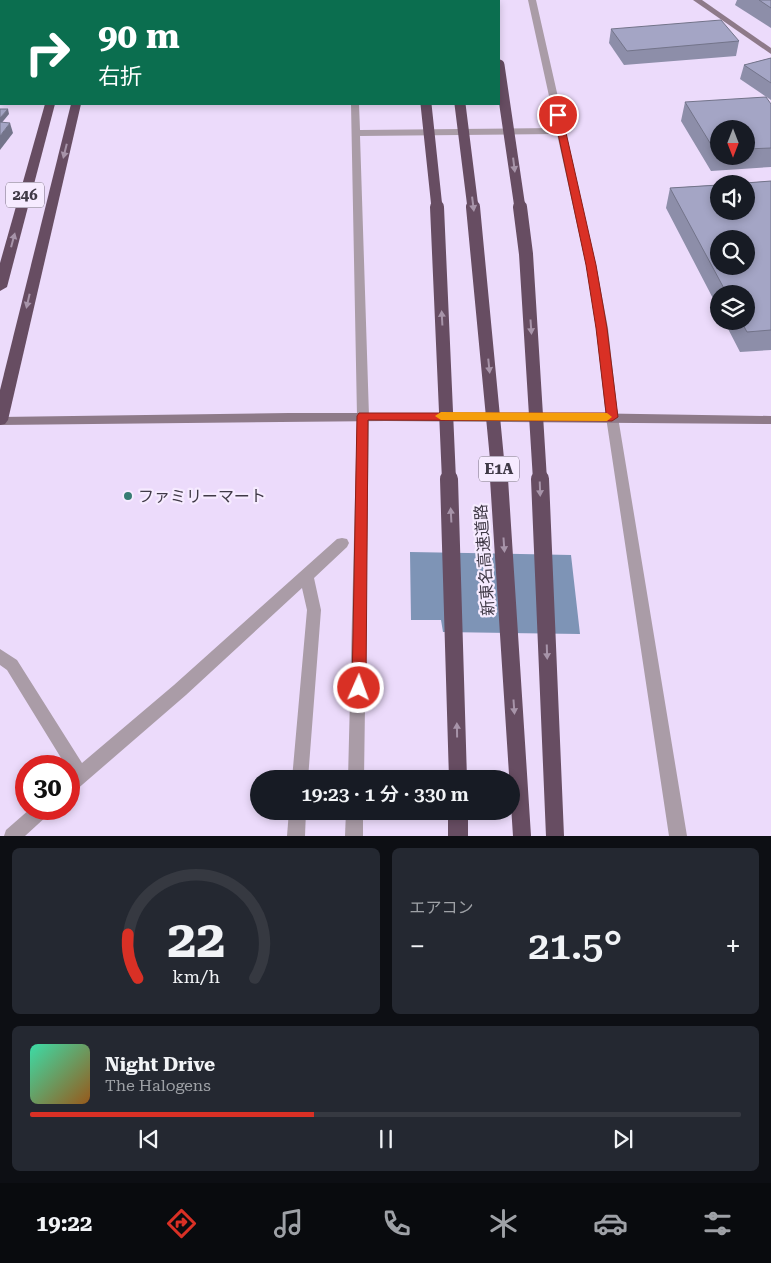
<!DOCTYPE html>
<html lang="ja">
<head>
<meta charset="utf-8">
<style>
	:root { --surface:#171b24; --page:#242831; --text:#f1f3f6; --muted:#9ea1a6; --line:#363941; --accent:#d93025 }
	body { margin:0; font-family:"Roboto Serif","Noto Sans JP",serif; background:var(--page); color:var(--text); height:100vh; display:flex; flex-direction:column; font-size:19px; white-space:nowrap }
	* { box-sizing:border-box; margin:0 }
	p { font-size:16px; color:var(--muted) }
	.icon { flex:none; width:28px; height:28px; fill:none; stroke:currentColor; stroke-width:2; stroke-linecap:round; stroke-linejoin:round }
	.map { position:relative; height:836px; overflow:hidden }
	.details { display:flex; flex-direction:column; gap:12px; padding:12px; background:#0d0f14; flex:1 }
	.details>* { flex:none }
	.hud { position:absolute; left:0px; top:0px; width:500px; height:105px; box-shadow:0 2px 8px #0003; background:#0b6e4f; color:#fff; overflow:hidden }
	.needle { width:32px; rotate:180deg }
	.controls { position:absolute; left:710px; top:120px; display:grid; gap:10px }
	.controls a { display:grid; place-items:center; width:45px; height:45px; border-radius:50%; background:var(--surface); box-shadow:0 2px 8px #0003; font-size:25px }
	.speed { position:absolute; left:15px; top:755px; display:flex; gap:10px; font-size:25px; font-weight:700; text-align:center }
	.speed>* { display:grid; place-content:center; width:65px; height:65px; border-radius:50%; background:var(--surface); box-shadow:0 2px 8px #0003; line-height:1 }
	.speed .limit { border:8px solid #d22; background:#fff; color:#111 }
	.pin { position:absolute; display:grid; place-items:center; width:42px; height:42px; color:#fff; margin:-21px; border:2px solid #fff; border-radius:50%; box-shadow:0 1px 5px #0007 }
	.me { position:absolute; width:55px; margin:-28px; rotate:2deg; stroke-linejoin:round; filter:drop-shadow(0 0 4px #0008) }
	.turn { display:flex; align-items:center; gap:18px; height:105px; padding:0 15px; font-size:22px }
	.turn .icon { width:65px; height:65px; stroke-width:2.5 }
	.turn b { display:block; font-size:35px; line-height:42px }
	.big { font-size:38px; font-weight:600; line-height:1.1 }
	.details .tile { flex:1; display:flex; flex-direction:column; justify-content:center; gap:8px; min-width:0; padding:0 18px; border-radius:8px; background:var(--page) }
	.details .dial { align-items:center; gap:0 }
	.dial svg { height:130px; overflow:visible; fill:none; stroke:var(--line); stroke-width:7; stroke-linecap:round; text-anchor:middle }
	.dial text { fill:var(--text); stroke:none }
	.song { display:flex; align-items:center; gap:15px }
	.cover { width:60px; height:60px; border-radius:8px; background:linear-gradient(135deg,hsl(160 70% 55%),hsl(30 70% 35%)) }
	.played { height:5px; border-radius:2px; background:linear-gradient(90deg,var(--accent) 40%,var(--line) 40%) }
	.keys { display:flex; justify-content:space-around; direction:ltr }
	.heat { display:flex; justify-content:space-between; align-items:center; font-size:28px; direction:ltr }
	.details .tiles { flex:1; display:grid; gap:12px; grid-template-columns:1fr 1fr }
	.tile:last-child { grid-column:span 2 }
	.trip { position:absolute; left:250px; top:770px; width:270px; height:50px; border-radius:25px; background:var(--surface); box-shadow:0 2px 8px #0003; font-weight:600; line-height:50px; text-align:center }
	.tab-bar { display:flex; height:80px; justify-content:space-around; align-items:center; background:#090b0e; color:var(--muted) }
	.tab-bar .icon { width:35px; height:35px }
	.tab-bar .selected { color:var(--accent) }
	.tab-bar b { font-size:22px; color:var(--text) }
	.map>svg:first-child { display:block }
</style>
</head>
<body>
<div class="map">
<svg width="771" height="836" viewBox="0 0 771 836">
	<rect width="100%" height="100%" fill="#ecdbfb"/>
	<polygon fill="#7e94b6" points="410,552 571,555 580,634 443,632 441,620 411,620"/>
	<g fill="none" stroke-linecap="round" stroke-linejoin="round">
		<g fill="#aa9ca7" fill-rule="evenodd">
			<rect x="341" y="0" width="8" height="1"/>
			<polygon points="528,0 536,0 596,265 608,328 618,417 687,836 669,836 606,417 596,328 586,265 557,134 360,136 369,416 364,779 348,779 357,416 351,104 359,104 360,130 556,128"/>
			<polygon points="342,538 347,539 349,543 347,547 314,578 321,610 308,779 292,779 307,610 302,588 186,695 75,791 69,793 70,773 69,766 66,766 7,670 0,665 0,649 17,660 82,763 174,685 337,539"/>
			<polygon points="30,809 50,809 48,815 25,836 4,836 6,830"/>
			<polygon points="289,811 306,811 305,836 287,836"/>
			<polygon points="346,811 363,811 363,836 345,836"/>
		</g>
		<g fill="#8e7a89" fill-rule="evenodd">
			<polygon points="693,0 702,0 771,48 771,54"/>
			<polygon points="289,413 578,413 771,416 771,424 386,421 0,425 0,417"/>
		</g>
		<g fill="#674d62" fill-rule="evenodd">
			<polygon points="74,0 84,0 84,1 75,1"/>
			<polygon points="391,0 401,0 401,1 392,1"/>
			<polygon points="409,0 419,0 419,1 410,1"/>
			<polygon points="440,0 450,0 451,1 441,1"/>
			<polygon points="481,0 491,0 492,1 482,1"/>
			<polygon points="45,104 55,104 7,287 0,291 0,263"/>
			<polygon points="71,104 81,104 8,420 5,424 0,425 0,390"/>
			<rect x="448" y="811" width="20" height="25"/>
		</g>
		<g stroke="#674d62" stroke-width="11">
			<polyline points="499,65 520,208"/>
			<polyline points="426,104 437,208"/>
			<polyline points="460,104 473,208"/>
		</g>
		<g stroke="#674d62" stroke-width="14">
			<polyline points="437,207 449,480"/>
			<polyline points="473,207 499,480"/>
			<polyline points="520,207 526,254 540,480"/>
		</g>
		<g stroke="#674d62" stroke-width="18">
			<polyline points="449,479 458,779"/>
			<polyline points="499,479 522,836"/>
			<polyline points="540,479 555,836"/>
		</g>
	</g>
	<g fill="#8d8ea9" fill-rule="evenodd">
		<polygon points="737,0 771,0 771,28 735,5"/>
		<polygon points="611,29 739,41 736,56 624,65 609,43"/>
		<polygon points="771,58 771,100 740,79 744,65"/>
		<path d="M685 102 771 104V167L711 171 681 121ZM719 129H746V156H719Z"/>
		<polygon points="771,181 771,350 740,352 724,321 746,321 746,294 719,294 719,310 666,208 670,188"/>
	</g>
	<g fill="#73748a">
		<polygon points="1,0 14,0 12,1 1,1 1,2"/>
		<polygon points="28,0 34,0 34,1 25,1"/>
		<polygon points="8,109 9,114 0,125 0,118"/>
		<polygon points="10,123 13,133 0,150 0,136"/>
	</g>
	<g fill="#a4a5c5" stroke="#73748a" fill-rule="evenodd">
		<polygon points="11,0 28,0 25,1 9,1"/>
		<polygon points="759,0 771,0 771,8"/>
		<polygon points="721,20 739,41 627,51 611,29"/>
		<polygon points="771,58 771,83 744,65"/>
		<polygon points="766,97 771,104 771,148 746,149 746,129 719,129 719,151 715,151 685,102"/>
		<polygon points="0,109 8,109 0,118"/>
		<polygon points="0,122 10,123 0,136"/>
		<path d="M771 181V330L747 332 741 321H746V294H727L670 188 719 185V211H746V184H733ZM719 239H746V266H719Z"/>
	</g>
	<defs><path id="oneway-solid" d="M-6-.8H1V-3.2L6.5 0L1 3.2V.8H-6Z" transform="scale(1.25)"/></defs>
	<g fill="#a794a9">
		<use href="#oneway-solid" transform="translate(65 151) rotate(104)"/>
		<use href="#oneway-solid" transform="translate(514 165) rotate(83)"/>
		<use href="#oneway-solid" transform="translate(473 204) rotate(83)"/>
		<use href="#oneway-solid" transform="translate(13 240) rotate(-75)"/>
		<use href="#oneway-solid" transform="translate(28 301) rotate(103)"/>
		<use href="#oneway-solid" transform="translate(442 318) rotate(-93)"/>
		<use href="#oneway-solid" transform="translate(531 327) rotate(86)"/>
		<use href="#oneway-solid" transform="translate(489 366) rotate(84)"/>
		<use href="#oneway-solid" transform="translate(540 489) rotate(88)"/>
		<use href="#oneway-solid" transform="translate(451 515) rotate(-93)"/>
		<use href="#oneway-solid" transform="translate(504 545) rotate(86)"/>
		<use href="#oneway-solid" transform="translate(547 652) rotate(88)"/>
		<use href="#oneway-solid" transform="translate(514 707) rotate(86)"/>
		<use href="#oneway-solid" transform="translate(457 730) rotate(-91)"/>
	</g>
	<polygon fill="#d93025" stroke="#8d1f18" points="558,112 562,115 596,265 607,328 618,417 612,421 368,420 366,688 364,693 359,695 354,693 352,688 357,416 359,413 606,413 596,328 586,265 554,115"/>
	<polygon fill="#f59e0b" points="441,412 607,413 612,417 607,421 441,420 435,416"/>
	<circle fill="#367c73" stroke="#f6ebff" stroke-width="2" cx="128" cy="496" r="5"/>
	<g text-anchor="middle" stroke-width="4.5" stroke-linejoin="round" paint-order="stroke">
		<g fill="#f6ebff" stroke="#776f7e" stroke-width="1">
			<rect x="6" y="182.5" width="38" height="25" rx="4"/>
			<rect x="479" y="456.5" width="40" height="25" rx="4"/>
		</g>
		<g font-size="15" font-weight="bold" fill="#403a47">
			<text x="25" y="200">246</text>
			<text x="499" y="474">E1A</text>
		</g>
		<g font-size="16" fill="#403a47" stroke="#f6ebff" text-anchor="start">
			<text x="138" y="502">ファミリーマート</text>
		</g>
		<g font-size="16" fill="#403a47" stroke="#f6ebff">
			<text transform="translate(484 560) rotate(-94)" y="6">新東名高速道路</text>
		</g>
	</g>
</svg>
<div class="controls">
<a><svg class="needle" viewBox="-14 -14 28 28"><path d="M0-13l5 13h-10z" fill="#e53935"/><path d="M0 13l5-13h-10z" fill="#9ea1a6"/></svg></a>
<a><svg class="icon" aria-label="sound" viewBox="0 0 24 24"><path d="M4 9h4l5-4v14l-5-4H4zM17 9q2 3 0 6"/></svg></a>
<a><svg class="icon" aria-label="search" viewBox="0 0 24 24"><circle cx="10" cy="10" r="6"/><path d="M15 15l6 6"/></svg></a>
<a><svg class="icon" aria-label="layers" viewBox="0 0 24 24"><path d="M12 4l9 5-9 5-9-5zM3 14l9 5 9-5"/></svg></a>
</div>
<div class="speed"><div class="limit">30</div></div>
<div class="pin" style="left:558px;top:115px;background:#d93025"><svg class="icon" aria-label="arrive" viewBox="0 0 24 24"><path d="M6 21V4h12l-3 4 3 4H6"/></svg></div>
<svg class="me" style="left:359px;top:688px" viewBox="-20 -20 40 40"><circle r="17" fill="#d93025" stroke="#fff" stroke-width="3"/><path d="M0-11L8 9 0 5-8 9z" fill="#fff"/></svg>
<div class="trip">19:23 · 1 分 · 330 m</div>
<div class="hud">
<div class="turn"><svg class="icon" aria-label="right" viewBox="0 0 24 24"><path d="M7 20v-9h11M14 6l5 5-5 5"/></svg><div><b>90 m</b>右折</div></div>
</div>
</div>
<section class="details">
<div class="tiles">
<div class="tile dial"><svg viewBox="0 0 100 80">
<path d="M14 69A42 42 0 1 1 86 69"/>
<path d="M14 69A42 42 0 0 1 8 42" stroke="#d93025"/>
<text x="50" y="56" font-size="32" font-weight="700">22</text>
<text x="50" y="72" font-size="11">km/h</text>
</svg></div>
<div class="tile"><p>エアコン</p>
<div class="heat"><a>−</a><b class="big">21.5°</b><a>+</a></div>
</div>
<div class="tile">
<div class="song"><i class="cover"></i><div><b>Night Drive</b><p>The Halogens</p></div></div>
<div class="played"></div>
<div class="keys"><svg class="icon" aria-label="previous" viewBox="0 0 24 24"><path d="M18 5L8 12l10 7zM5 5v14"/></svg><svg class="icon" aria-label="pause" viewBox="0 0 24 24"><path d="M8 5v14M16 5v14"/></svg><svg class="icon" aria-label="next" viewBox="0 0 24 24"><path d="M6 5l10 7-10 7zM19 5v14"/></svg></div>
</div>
</div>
</section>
<nav class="tab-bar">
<b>19:22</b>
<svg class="icon selected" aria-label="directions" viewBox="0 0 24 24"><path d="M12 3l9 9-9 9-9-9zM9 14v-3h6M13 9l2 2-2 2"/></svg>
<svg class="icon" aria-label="music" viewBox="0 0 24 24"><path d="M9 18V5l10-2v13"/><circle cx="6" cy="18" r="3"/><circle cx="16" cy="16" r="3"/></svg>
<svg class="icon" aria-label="phone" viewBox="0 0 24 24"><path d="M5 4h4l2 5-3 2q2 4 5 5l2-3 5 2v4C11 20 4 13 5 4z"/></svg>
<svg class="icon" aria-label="climate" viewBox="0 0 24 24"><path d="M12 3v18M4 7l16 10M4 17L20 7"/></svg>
<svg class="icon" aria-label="car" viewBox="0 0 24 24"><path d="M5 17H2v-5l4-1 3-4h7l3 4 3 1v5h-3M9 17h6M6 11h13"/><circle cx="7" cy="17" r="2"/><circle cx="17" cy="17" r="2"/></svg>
<svg class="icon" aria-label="filters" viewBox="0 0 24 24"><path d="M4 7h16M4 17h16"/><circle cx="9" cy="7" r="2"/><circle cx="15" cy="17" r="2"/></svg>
</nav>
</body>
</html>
